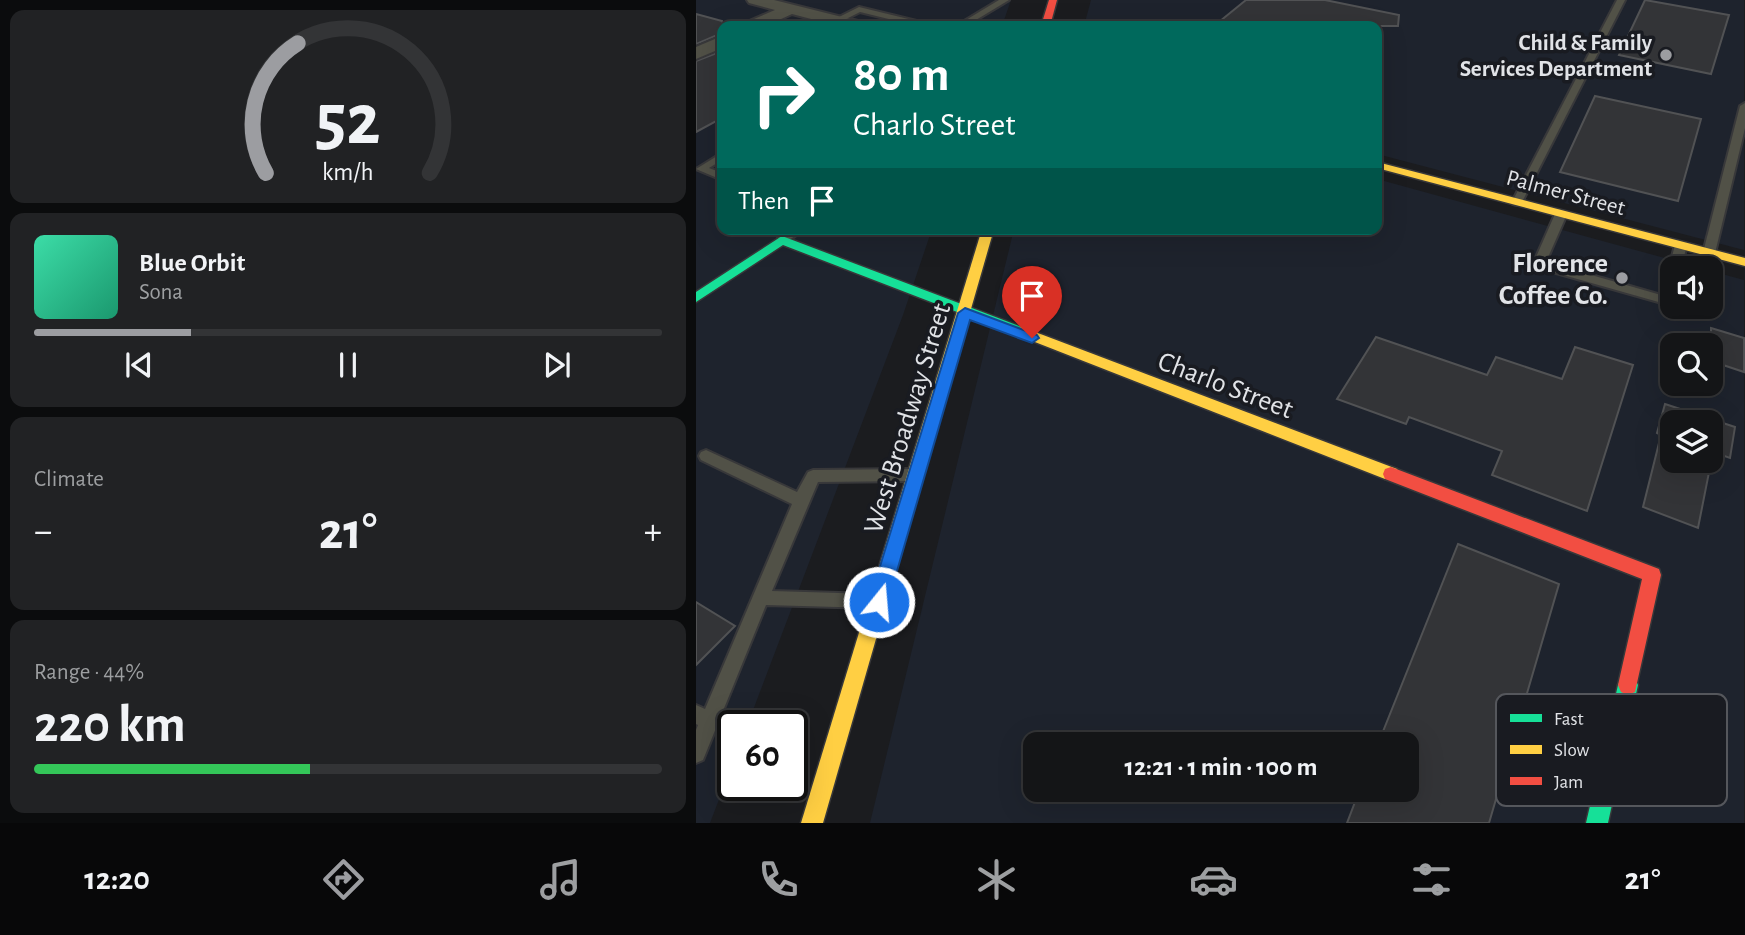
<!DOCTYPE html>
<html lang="en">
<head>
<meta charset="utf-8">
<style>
	:root { --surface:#141517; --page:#212224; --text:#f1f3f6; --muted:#9d9fa1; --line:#333436; --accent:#9c9da1 }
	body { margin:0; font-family:"Alegreya Sans",sans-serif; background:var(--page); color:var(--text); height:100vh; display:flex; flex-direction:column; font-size:26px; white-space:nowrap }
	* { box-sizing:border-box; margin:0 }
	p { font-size:23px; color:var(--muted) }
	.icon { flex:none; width:38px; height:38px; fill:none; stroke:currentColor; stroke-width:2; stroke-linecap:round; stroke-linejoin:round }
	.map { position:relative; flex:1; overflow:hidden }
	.side { display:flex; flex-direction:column; gap:10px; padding:10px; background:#0b0c0d; width:696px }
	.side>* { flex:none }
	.guide { position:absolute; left:21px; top:21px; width:665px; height:214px; border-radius:14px; box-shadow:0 7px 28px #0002,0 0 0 2px var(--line); background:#00695c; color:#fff; overflow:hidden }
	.controls { position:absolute; left:964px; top:256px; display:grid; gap:14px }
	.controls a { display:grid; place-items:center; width:63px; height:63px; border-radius:14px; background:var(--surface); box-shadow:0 7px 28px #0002,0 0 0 2px var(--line); font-size:35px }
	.speed { position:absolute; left:21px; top:710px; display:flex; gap:14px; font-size:35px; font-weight:700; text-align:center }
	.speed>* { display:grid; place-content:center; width:91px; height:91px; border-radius:50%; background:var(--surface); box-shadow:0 7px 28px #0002,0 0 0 2px var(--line); line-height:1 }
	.speed .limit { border:4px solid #111; border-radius:10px; background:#fff; color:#111 }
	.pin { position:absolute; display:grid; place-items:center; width:60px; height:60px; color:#fff; margin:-72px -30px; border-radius:50% 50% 50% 0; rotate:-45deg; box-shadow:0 0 7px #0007 }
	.pin .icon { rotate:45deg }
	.me { position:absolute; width:77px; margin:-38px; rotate:17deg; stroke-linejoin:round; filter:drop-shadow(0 0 5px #0008) }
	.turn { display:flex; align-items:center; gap:24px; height:147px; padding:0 21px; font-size:32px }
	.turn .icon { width:91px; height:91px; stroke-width:2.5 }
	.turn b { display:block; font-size:49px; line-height:60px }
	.then { display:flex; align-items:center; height:66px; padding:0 21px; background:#0003; gap:14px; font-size:26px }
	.big { font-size:52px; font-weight:600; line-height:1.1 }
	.side .widget { flex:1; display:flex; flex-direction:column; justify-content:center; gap:10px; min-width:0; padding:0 24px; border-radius:14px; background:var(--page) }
	.side .dial { align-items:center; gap:0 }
	.dial svg { height:182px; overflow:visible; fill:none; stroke:var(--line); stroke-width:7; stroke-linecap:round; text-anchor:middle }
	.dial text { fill:var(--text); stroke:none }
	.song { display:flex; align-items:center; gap:21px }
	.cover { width:84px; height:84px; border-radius:10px; background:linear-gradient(135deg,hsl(160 70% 55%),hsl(160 70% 35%)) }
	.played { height:7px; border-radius:4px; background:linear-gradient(90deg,var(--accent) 25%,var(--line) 25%) }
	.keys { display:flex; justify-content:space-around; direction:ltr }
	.heat { display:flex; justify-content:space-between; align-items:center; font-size:38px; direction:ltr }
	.charge { height:10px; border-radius:5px; background:linear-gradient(90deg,#34c759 44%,var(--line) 0) }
	.trip { position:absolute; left:327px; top:732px; width:396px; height:70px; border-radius:14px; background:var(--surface); box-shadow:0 7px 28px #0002,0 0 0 2px var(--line); font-weight:600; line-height:70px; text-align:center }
	.dock { display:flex; height:112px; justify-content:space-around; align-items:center; background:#080809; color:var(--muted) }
	.dock .icon { width:49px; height:49px }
	.dock .selected { color:var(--accent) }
	.dock b { font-size:32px; color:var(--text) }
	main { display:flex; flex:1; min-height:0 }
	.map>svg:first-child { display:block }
</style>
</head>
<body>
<main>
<section class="side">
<div class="widget dial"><svg viewBox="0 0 100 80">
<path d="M14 69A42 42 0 1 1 86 69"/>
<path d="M14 69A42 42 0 0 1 28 12" stroke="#9c9da1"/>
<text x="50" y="56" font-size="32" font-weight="700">52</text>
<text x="50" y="72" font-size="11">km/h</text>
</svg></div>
<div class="widget">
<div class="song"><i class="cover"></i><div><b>Blue Orbit</b><p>Sona</p></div></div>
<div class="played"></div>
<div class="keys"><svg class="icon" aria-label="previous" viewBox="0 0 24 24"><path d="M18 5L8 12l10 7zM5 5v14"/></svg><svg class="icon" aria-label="pause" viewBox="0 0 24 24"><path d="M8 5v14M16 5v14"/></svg><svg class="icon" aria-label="next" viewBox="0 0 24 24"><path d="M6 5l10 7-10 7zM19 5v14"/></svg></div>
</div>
<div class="widget"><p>Climate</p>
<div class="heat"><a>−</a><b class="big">21°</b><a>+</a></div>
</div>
<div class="widget"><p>Range · 44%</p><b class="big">220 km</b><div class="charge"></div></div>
</section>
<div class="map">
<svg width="1049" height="823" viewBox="0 0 1049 823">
	<rect width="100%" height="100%" fill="#1b1c1f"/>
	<g fill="#1e232d" fill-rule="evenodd">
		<polygon points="0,0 315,0 306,26 26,26 26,229 236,229 207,315 51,726 37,726 37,763 14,823 0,823"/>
		<polygon points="395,0 1048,0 1048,250 681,154 681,26 388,26"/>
		<path d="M681 179 1005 268H976V306H1015V271L1048 280V823H174L318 229H681ZM976 345H1015V383H976ZM976 422H1015V460H976ZM340 744H710V789H340Z"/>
	</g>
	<g fill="#333437" stroke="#515254" stroke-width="2" fill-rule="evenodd">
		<polygon points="550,0 629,0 703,15 702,26 518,26"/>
		<polygon points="949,0 1033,15 1015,74 923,55"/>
		<polygon points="0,14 26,21 26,33 0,44"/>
		<polygon points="26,51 26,118 0,132 0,61"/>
		<polygon points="899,96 1005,119 982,201 864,172"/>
		<polygon points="1015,328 1048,338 1048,372 1015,361"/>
		<polygon points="680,337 791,375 800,357 866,379 879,347 937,365 891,511 796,475 806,451 713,417 710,424 641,399"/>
		<path d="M969 404 1039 427 1034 458 1017 452 1002 528 947 507 965 435 961 433ZM976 422H1015V460H976Z"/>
		<polygon points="762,544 863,584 793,823 651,823 664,789 710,789 710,744 682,744"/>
		<polygon points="0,602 39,626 0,665"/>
	</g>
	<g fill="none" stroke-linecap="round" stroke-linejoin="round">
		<defs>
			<g id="lane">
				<polygon points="303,0 313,0 270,26 260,26"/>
				<polygon points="921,0 929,0 826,202 821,205 817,204 816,202"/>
				<polygon points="163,7 233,24 234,26 221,26 164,12 142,23 135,21"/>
				<polygon points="1049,103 1049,128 1019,253 1013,257 1007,253 1044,106"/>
				<polygon points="26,153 26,160 13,168 26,173 26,180 0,169"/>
				<polygon points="865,211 871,214 850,262 965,295 970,276 976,272 976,299 974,303 966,303 839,267 837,264 859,214"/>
				<polygon points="96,229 109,229 90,242 82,242 82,238"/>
				<polygon points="985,242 991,245 985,268 976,268 975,271 973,268 979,245"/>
				<polygon points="10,450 101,492 112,472 117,470 217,469 222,471 224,475 222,479 217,481 122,482 76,591 177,594 183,596 185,601 183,606 177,608 70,605 7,760 0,763 0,730 2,725 0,724 0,705 9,709 96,504 5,460 3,456 5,452"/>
			</g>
			<g id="street">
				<polygon points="51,0 78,0 166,22 168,26 142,26 96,14 70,26 49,26 51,22 79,10 53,3"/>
				<polygon points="26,36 26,48 0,59 0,47"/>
			</g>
			<g id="fast">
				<polygon points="86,236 331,329 333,332 326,337 321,335 87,245 0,302 0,292"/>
				<polygon points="932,675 939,678 942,685 912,823 890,823 922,685 925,678"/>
			</g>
			<g id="slow">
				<polygon points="681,162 1049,258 1049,266 681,168"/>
				<polygon points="286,229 298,229 127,823 105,823"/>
				<polygon points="326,327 701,469 703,474 701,479 689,479 321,335 319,332 321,329"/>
			</g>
			<g id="jam">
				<polygon points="353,0 361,0 354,26 345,26"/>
				<polygon points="695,467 963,569 965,575 939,692 932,695 925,692 922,685 946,579 689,479 687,474 689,469"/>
			</g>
		</defs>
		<use href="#lane" stroke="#38383a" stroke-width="4"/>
		<use href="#street" stroke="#38383a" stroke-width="4"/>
		<use href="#fast" stroke="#38383a" stroke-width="3"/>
		<use href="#slow" stroke="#38383a" stroke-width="3"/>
		<use href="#jam" stroke="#38383a" stroke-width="3"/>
		<use href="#lane" fill="#515147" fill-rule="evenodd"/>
		<use href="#street" fill="#515147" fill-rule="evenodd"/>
		<use href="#fast" fill="#16e098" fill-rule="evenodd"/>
		<use href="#slow" fill="#ffcf43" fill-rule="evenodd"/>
		<use href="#jam" fill="#f24e42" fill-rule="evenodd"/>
	</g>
	<polygon fill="#1a73e8" stroke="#114b97" stroke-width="2" points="269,308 341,335 343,338 336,343 274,320 192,602 189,608 183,610 176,608 173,602 262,313"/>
	<g fill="#9c9da1" stroke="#191b21" stroke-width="2.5">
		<circle cx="970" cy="55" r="7"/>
		<circle cx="926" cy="278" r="7"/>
	</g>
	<g text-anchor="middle" stroke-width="7" stroke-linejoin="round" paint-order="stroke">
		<g font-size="23" font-weight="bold" fill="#e1e3e7" stroke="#191b21" text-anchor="end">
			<text x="956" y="50">Child &amp; Family<tspan x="956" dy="26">Services Department</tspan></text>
		</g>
		<g font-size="23" fill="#e1e3e7" stroke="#191b21">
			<text transform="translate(870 192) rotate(15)" y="8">Palmer Street</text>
		</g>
		<g font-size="28" font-weight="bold" fill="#e1e3e7" stroke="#191b21" text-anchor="end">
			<text x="912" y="272">Florence<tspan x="912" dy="32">Coffee Co.</tspan></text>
		</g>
		<g font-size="28" fill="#e1e3e7" stroke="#191b21">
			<text transform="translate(530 384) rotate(21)" y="10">Charlo Street</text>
			<text transform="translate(210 418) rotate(-73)" y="10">West Broadway Street</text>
		</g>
	</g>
	<rect x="800" y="694" width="231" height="112" rx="10" fill="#191b21" stroke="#55575c" stroke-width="2"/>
	<rect x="814" y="714" width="32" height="8" fill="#16e098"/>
	<rect x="814" y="745" width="32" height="9" fill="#ffcf43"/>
	<rect x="814" y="777" width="32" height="8" fill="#f24e42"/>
	<g font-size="19" fill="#e1e3e7">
		<text x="858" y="725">Fast</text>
		<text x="858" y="756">Slow</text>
		<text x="858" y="788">Jam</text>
	</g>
</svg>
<div class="controls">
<a><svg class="icon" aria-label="sound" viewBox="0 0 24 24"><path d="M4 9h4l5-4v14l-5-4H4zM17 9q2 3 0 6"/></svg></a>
<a><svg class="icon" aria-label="search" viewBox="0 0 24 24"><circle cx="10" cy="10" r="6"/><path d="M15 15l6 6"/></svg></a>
<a><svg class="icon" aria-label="layers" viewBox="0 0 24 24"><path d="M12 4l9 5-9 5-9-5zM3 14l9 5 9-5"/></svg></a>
</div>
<div class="speed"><div class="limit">60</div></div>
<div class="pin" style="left:336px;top:338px;background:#d93025"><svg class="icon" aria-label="arrive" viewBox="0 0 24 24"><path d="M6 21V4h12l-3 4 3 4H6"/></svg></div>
<svg class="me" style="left:183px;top:602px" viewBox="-20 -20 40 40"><circle r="17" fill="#1a73e8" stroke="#fff" stroke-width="3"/><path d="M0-11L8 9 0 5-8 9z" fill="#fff"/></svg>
<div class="trip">12:21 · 1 min · 100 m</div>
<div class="guide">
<div class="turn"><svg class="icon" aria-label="right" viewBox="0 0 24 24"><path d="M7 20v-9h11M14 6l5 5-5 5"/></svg><div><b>80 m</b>Charlo Street</div></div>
<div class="then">Then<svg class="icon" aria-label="arrive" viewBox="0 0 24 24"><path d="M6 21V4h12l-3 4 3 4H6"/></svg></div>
</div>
</div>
</main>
<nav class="dock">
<b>12:20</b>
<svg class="icon selected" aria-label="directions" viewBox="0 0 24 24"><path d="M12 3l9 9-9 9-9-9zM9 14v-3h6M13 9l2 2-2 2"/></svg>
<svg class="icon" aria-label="music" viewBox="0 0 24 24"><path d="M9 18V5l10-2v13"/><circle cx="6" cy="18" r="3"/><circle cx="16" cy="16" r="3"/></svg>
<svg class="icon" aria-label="phone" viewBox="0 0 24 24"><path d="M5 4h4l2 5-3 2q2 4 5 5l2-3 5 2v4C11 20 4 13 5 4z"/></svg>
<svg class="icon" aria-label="climate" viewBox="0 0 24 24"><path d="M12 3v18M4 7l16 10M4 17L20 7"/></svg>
<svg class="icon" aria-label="car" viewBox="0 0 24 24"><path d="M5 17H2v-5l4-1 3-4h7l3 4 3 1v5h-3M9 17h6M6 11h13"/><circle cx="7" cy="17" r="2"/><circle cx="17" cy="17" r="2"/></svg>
<svg class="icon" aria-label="filters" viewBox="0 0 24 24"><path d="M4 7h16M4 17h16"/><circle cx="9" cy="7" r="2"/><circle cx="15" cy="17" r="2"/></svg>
<b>21°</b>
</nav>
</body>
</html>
